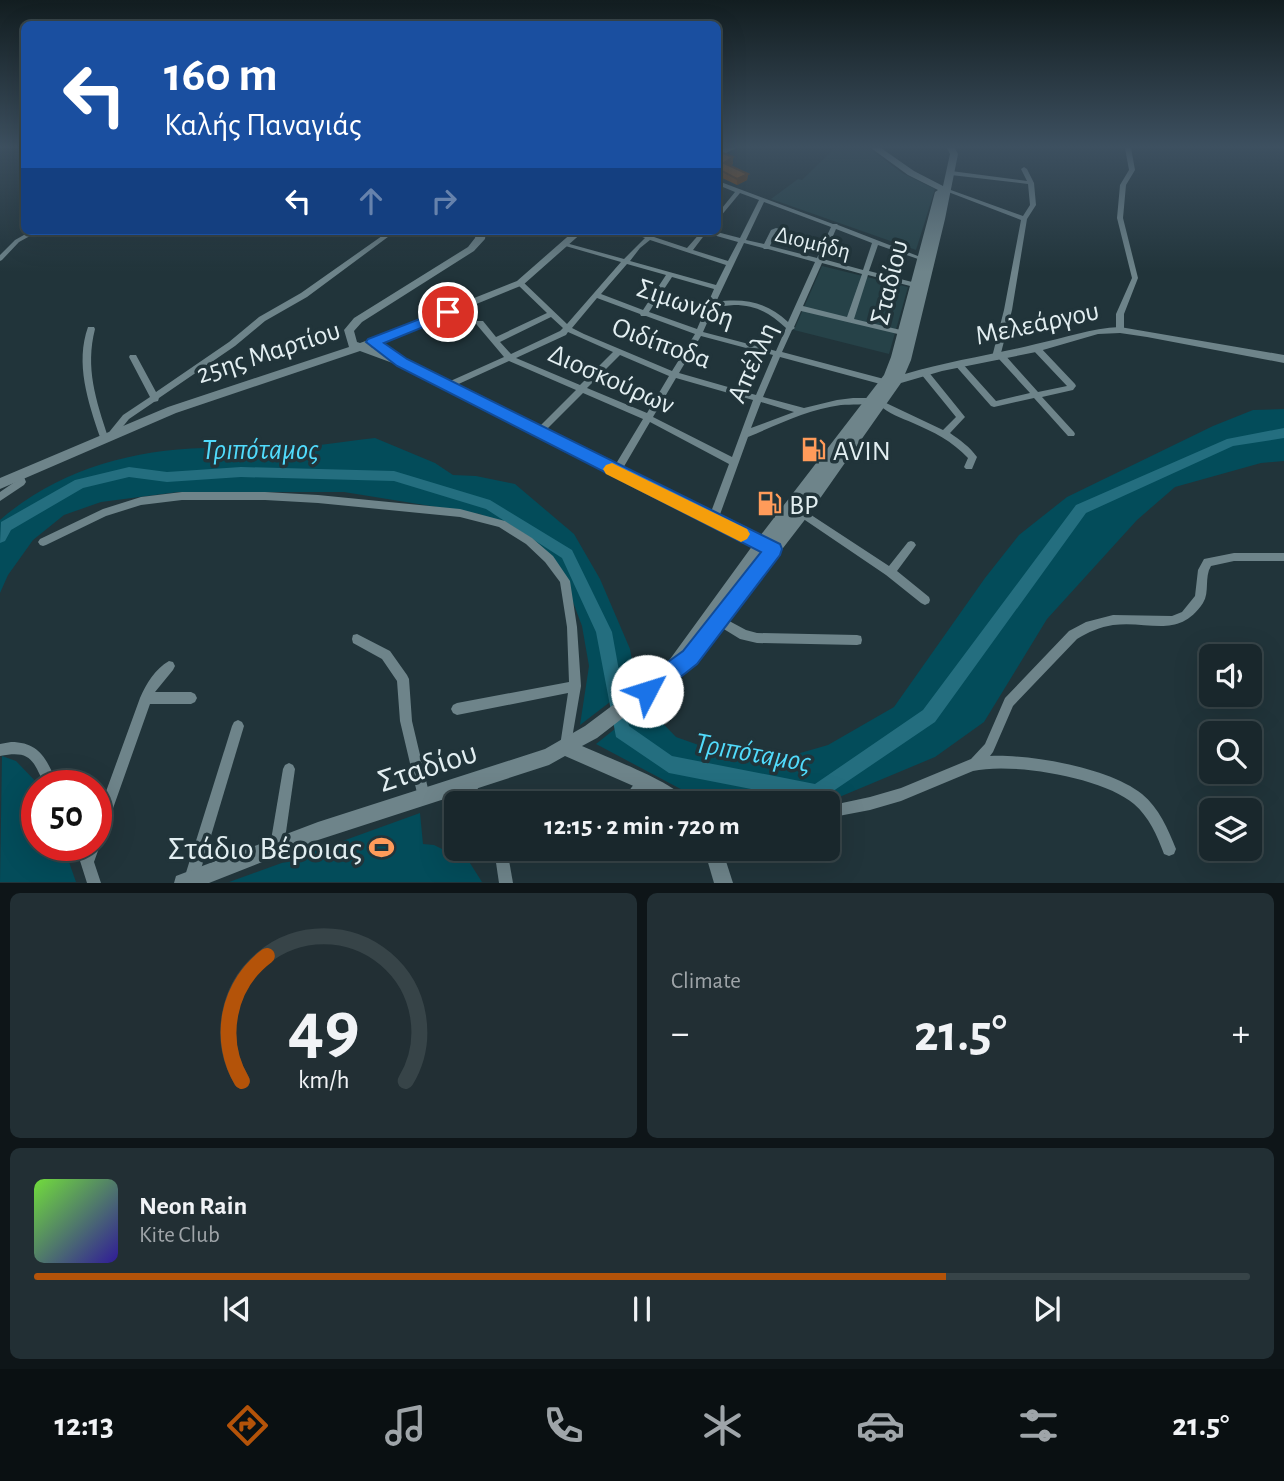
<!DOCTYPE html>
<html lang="en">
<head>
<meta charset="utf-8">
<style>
	:root { --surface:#19272c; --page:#222f34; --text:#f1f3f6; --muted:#9fa5a9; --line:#374448; --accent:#b45309 }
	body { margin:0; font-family:"Alegreya Sans",sans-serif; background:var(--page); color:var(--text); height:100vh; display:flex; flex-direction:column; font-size:26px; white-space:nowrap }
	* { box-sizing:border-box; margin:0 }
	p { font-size:23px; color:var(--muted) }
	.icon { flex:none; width:38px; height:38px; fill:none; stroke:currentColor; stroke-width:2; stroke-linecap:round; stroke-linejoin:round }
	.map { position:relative; height:883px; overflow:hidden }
	.drawer { display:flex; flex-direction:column; gap:10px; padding:10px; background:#0e1518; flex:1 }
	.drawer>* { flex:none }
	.guide { position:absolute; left:21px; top:21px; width:700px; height:214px; border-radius:10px; box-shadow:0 7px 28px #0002,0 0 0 2px var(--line); background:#1a4fa0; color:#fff; overflow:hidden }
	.controls { position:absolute; left:1199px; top:644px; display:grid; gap:14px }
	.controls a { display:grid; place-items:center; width:63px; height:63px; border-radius:10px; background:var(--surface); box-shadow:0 7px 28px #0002,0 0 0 2px var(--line); font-size:35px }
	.speed { position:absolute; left:21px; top:770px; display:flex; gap:14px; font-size:35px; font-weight:700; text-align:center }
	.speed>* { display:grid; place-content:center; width:91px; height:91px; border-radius:50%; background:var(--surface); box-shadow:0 7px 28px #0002,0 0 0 2px var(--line); line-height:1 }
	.speed .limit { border:10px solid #d22; background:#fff; color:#111 }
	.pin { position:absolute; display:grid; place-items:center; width:60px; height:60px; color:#fff; margin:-30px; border:4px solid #fff; border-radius:50%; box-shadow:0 2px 7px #0007 }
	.me { position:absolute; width:77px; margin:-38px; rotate:50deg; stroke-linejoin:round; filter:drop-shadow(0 0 5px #0008) }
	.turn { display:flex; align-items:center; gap:24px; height:147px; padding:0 28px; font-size:32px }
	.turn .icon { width:91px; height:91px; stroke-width:2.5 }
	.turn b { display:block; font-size:49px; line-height:60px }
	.lanes { display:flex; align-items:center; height:66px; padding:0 28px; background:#0003; justify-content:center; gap:35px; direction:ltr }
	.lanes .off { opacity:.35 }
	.big { font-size:52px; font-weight:700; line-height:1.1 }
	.drawer .tile { flex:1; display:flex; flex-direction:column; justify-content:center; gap:10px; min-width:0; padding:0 24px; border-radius:10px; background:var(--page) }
	.drawer .dial { align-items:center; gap:0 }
	.dial svg { height:182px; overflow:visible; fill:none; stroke:var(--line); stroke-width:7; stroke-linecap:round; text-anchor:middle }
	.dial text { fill:var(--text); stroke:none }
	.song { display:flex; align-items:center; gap:21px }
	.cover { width:84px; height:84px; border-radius:10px; background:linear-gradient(135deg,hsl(100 70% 55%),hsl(250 70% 35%)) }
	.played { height:7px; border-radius:4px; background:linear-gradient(90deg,var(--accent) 75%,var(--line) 75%) }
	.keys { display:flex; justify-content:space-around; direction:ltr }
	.heat { display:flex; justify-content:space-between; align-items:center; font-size:38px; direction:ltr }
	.drawer .tiles { flex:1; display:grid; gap:10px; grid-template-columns:1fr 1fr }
	.tile:last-child { grid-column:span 2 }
	.trip { position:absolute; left:444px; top:791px; width:396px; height:70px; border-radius:10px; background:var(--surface); box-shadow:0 7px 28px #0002,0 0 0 2px var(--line); font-weight:700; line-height:70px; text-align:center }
	.tab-bar { display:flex; height:112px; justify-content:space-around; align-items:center; background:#0a1012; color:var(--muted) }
	.tab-bar .icon { width:49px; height:49px }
	.tab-bar .current { color:var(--accent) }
	.tab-bar b { font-size:32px; color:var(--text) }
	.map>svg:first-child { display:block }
</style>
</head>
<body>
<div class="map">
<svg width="1284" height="883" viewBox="0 0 1284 883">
	<rect width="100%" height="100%" fill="#21343a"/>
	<g fill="#264248">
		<polygon points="835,148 869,148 902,173 935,189 916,250 771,199 798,179 802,180"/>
		<polygon points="822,266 908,287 889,354 794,330"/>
	</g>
	<g fill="#034c5a">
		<polygon points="1284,409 1284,461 1261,463 1175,487 1137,520 1047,619 984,722 935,757 825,803 707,803 596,744 645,705 676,737 724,754 756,759 783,758 828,745 894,707 985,578 1019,535 1067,497 1213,426 1253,410"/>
		<path d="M375 438 435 463 453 475 476 476 515 484 574 534 600 579 630 649 636 682 580 725 589 666 582 626 573 602 559 573 534 543 480 514 344 492H178L101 502 64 515 33 540 8 575 0 593V520C56 471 129 450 204 448 225 448 247 450 268 449 304 448 340 442 375 438Z"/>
		<polygon points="2,756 16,761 40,786 37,786 37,845 63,845 76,882 0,882"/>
		<polygon points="420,813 423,844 434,845 442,849 448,839 455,843 457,849 461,849 482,882 229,882"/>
	</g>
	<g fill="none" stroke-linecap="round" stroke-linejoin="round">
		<polygon fill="#246e7f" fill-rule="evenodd" points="1284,428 1284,438 1233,446 1086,513 935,722 817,802 669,773 616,737 596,632 562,558 486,509 394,481 241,477 167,482 129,477 83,488 11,530 5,541 0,543 1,522 75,480 129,467 167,472 241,467 394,471 490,500 572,550 612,632 629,726 672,756 815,784 923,710 1076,505 1227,439"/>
		<g fill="#6e848a" fill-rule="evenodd">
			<polygon points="1125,148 1131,148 1135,170 1126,185 1123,218 1138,278 1124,314 1124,330 1120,332 1116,330 1116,314 1132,278 1117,218 1120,185 1129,170"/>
			<polygon points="1024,167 1027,169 1034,183 1036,205 1027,219 1012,310 1001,353 1004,354 1038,392 1067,386 1033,350 1032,348 1033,346 1039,346 1075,384 1076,386 1073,390 1042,397 1074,432 1075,434 1074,436 1068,436 1034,398 994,407 991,406 954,364 958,361 961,362 996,401 1030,393 999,359 996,360 992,357 1004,310 1021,220 943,190 948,189 1023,216 1030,205 1028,184 951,175 948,173 951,171 1027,181 1021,169"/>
			<path d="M718 181 833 224H837L838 225 923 258 922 259H918L878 245 869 271 916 283 918 285 914 287 868 275 854 319 905 331 906 333 905 335H902L801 311 794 327 795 328 792 330 782 352 884 379 888 382 884 385 780 357 763 397 804 408 837 400 853 398H869L873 401C866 406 851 404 841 405 809 409 779 424 748 437L718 520 716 523 713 524 710 523 708 520 729 464 650 422 619 475H613L611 472 643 419 583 393 542 434H536L535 432 536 430 576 390 509 361 452 387H446L445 385 446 383 504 357 477 325 476 323 477 321H483L496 337 547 313 518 285V281H522L567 324 621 262 562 245V243H566L624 259 645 238 626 231H636L648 235 653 231H660L654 237 687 248 702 231H713L740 238 759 200 740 193 720 217 718 218V213L735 192 718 185ZM764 202 831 227 825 240 776 228 771 230 764 244 746 240ZM836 229 872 243 863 270 823 259ZM776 232 824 243 817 258 770 246ZM706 233 738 242 728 261 693 250ZM650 240 726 265 716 285 630 261 640 248ZM744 243 763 248 764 249H768L815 262 788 322C767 302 744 298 716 302ZM822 263 862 274 847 317 803 306ZM627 264 666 275 643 310 601 294ZM672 277 714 289 697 329 649 312ZM597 298 640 314 641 316H646L695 334 672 371 584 334 572 328ZM734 305C756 305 770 313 786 328L776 351 703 332 714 307ZM551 317 563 328 560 331 511 354 500 342ZM568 332 613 352 580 385 516 358 566 335ZM701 336 773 355 756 395 679 373ZM620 355 669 376 647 413 587 388ZM676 378 753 400 732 457 653 417ZM761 402 794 412 751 428Z"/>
			<polygon points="31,231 39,231 19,242 2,260 0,261 0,255 15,240"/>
			<polygon points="389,231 396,231 307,297 265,321 235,346 159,398 158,401 154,402 129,419 116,435 110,435 109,433 110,431 123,415 150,397 129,357 130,355 136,355 156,392 229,342 259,317 301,293"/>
			<path d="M88 327H94L95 329C85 368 96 400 108 437L104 440 100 437C88 402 75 363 88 327Z"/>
			<path d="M924 369 927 370 965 417 950 433C960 440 970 447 977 457L972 469H966L964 467 968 458C952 441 934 432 913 423 901 418 888 413 879 405L880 403H886L943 430 956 417 921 374 920 372 921 370Z"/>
			<polygon points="19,471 22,472 26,482 24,485 0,501 0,492 16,481 14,475 16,472"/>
			<polygon points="182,492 265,492 318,495 460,509 505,521 532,538 553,556 570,581 577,627 581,686 570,750 566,752 562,750 560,746 568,693 457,715 453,713 451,709 453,705 457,703 569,682 567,627 560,582 545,562 526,544 499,527 460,517 318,503 265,500 182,500 141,505 106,516 46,545 43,546 40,545 38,542 40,539 103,509 141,497"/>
			<polygon points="802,509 889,566 908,542 911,541 914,542 916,545 914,548 897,571 929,597 930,600 929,603 925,605 921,603 886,575 799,516 797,513 799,510"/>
			<path d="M1234 553H1284V561H1234L1211 566C1204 577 1210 592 1203 603 1178 640 1149 620 1113 625 1100 627 1088 632 1077 639L1013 706 993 752 990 756C1030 754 1110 768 1142 794 1159 808 1168 829 1176 849L1174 854 1169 856 1164 854C1157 835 1149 817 1134 804 1103 777 1011 762 973 771L901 801 870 810 828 818V806L870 797 901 788 971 759 985 744 1005 698 1069 631 1086 622 1113 615 1172 616 1182 612 1195 596 1198 570 1204 559Z"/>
			<polygon points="718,615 746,630 757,633 857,635 861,636 862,640 861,644 857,645 757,643 740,639 714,623 713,620 714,617"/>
			<polygon points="357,634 390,651 407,675 409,679 412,721 430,797 428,801 424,803 420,801 418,797 400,721 397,681 382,659 353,643 352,639 353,635"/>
			<path d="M169 661 173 662 175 666 173 670 155 692H191L195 694 197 698 195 702 191 704H150L94 862 101 883H87L75 845H96V819L140 698C146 684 155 669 169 661Z"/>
			<polygon points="238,720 242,722 244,726 198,879 196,883 186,883 184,879 232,726 234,722"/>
			<path d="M11 742C41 742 48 762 58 786H45C33 760 31 750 0 756V744Z"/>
			<polygon points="289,763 293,765 295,769 284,846 282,851 277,853 272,851 270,846 283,769 285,765"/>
			<path d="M644 776 648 778 650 782 636 803H623C626 794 635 780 644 776Z"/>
			<polygon points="469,777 473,779 485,803 472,803 463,783 465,779"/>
			<polygon points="494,849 507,849 513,883 499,883"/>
			<polygon points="578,849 592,849 589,855 584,857 579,855"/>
		</g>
		<g fill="#6e848a" fill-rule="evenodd">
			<polygon points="725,148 736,148 718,157 718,152"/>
			<path d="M871 148H881L914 171 943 186 950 154 947 148H955L958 154 945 219 911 360 905 374C948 361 992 355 1036 344 1065 338 1091 328 1120 327L1284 355V363L1147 337 1120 333 1098 334 1036 352 942 371 901 383 807 517 695 662 597 738 582 746C603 756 681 784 688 803H663L638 788 565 756 549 765 318 840 209 883H174L176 876 318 822 545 749 585 726 665 666 753 545 398 365 360 351 176 413 0 489V478L168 407 349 347 344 330 354 318 468 247 475 238 476 231H486L485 239 474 251 362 322 354 331 357 342 360 343 371 339 517 281 574 231H584L523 285 371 347 406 359 760 536 884 375 891 357 935 192 938 190 908 175Z"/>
			<polygon points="704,849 722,849 733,883 714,883"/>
		</g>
	</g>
	<polygon fill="#854108" points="718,156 733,157 733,164 730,165 748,174 747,180 737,185 718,176"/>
	<g fill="#6c3506">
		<polygon points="733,157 733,164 723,169 724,163"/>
		<polygon points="748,174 747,180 737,185 737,179"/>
	</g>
	<polygon fill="#9b4c09" stroke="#6c3506" stroke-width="2" points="723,153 733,157 724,163 748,174 737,179 718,169 718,156"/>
	<linearGradient id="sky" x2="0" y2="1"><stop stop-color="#121d20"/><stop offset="0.54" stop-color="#3d5060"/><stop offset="1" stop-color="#3d5060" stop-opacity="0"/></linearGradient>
	<rect width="1284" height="272" fill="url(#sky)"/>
	<polygon fill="#1a73e8" stroke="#114b97" stroke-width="2" points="448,308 455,312 453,315 384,343 407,359 780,544 782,549 780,555 697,664 654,698 647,701 639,698 636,691 639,683 683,651 761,552 397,366 366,342 368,339"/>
	<polygon fill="#f59e0b" points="612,463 747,529 750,534 747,539 741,542 735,539 606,474 603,469 606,465"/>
	<defs>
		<symbol id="fuel-bare" viewBox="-9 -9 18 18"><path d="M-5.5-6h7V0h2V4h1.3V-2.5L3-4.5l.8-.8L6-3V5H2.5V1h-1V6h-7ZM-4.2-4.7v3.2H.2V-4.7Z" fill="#ff9b5a" stroke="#21343a" stroke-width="2.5" paint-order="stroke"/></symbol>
		<symbol id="stadium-bare" viewBox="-9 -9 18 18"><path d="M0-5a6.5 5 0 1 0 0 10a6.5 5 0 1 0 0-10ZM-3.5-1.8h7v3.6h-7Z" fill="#ff9b5a" stroke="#21343a" stroke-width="2.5" paint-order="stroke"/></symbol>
	</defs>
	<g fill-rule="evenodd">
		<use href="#fuel-bare" x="796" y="432" width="35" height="35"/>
		<use href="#fuel-bare" x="752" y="486" width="35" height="35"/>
		<use href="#stadium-bare" x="364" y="830" width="35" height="35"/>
	</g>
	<g text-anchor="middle" stroke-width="7" stroke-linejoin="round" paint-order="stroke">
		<g font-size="23" fill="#e2eef1" stroke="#21343a">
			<text transform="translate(813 242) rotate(14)" y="8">Διομήδη</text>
		</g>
		<g font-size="28" fill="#e2eef1" stroke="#21343a">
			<text transform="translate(888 282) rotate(-76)" y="10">Σταδίου</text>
			<text transform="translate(686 302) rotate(19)" y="10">Σιμωνίδη</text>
			<text transform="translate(1037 322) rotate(-12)" y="10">Μελεάργου</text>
			<text transform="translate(662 342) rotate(20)" y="10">Οιδίποδα</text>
			<text transform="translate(268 351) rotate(-18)" y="10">25ης Μαρτίου</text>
			<text transform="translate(751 362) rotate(-66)" y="10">Απέλλη</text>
			<text transform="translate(612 378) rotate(24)" y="10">Διοσκούρων</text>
		</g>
		<g font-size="28" fill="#e2eef1" stroke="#21343a" text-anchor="start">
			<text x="833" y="460">AVIN</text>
			<text x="789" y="514">BP</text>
		</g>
		<g font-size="30" font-style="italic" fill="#51dbfc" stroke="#21343a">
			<text x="260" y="459">Τριπόταμος</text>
			<text transform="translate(753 752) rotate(10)" y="10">Τριπόταμος</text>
		</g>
		<g font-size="33" fill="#e2eef1" stroke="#21343a">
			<text transform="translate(427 765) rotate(-18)" y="12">Σταδίου</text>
		</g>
		<g font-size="33" fill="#e2eef1" stroke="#21343a" text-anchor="end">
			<text x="362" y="859">Στάδιο Βέροιας</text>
		</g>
	</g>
</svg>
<div class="controls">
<a><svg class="icon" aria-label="sound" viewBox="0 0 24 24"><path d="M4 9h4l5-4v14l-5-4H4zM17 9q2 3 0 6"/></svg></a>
<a><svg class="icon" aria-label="search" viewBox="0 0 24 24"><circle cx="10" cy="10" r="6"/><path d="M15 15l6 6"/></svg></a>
<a><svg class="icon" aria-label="layers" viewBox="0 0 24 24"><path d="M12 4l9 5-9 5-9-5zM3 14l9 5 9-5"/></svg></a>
</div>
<div class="speed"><div class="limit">50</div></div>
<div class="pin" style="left:448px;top:312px;background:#d93025"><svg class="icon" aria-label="arrive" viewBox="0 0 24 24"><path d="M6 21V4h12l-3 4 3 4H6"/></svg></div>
<svg class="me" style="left:647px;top:691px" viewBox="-20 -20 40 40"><circle r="19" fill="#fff"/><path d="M0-13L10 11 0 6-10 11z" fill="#1a73e8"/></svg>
<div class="trip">12:15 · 2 min · 720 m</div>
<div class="guide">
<div class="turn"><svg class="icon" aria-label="left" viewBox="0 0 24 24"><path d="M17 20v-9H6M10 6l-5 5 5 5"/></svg><div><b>160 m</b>Καλής Παναγιάς</div></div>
<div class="lanes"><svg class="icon" aria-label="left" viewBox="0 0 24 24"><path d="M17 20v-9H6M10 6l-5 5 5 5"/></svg><svg class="icon off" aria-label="ahead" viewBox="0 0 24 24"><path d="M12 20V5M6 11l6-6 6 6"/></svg><svg class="icon off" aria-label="right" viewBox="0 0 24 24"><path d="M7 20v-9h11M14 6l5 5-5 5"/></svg></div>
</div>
</div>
<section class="drawer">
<div class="tiles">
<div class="tile dial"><svg viewBox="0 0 100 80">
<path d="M14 69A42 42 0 1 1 86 69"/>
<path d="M14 69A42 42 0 0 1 25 14" stroke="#b45309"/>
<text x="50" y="56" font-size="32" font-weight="700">49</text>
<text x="50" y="72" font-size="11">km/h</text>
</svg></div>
<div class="tile"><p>Climate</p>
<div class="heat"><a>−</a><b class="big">21.5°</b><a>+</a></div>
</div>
<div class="tile">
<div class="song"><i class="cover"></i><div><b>Neon Rain</b><p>Kite Club</p></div></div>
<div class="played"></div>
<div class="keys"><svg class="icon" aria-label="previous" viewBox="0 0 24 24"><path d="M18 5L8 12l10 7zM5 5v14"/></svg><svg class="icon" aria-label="pause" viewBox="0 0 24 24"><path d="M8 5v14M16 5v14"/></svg><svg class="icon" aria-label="next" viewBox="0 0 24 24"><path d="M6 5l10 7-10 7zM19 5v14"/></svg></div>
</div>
</div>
</section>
<nav class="tab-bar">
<b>12:13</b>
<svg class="icon current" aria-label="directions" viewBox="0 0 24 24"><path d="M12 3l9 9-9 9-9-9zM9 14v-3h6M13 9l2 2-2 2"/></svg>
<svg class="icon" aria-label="music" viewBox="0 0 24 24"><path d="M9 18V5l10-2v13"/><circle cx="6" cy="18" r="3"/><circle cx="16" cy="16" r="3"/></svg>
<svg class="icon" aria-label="phone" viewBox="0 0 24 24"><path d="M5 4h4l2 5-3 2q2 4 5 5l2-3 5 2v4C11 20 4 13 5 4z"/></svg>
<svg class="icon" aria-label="climate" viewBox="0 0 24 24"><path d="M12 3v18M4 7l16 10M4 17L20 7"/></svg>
<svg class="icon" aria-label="car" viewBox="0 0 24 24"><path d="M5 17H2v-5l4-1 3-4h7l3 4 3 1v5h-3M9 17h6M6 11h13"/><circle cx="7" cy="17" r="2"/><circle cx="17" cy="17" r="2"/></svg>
<svg class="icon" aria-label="filters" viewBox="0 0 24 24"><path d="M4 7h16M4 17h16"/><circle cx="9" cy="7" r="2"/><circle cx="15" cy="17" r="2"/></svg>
<b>21.5°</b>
</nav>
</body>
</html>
